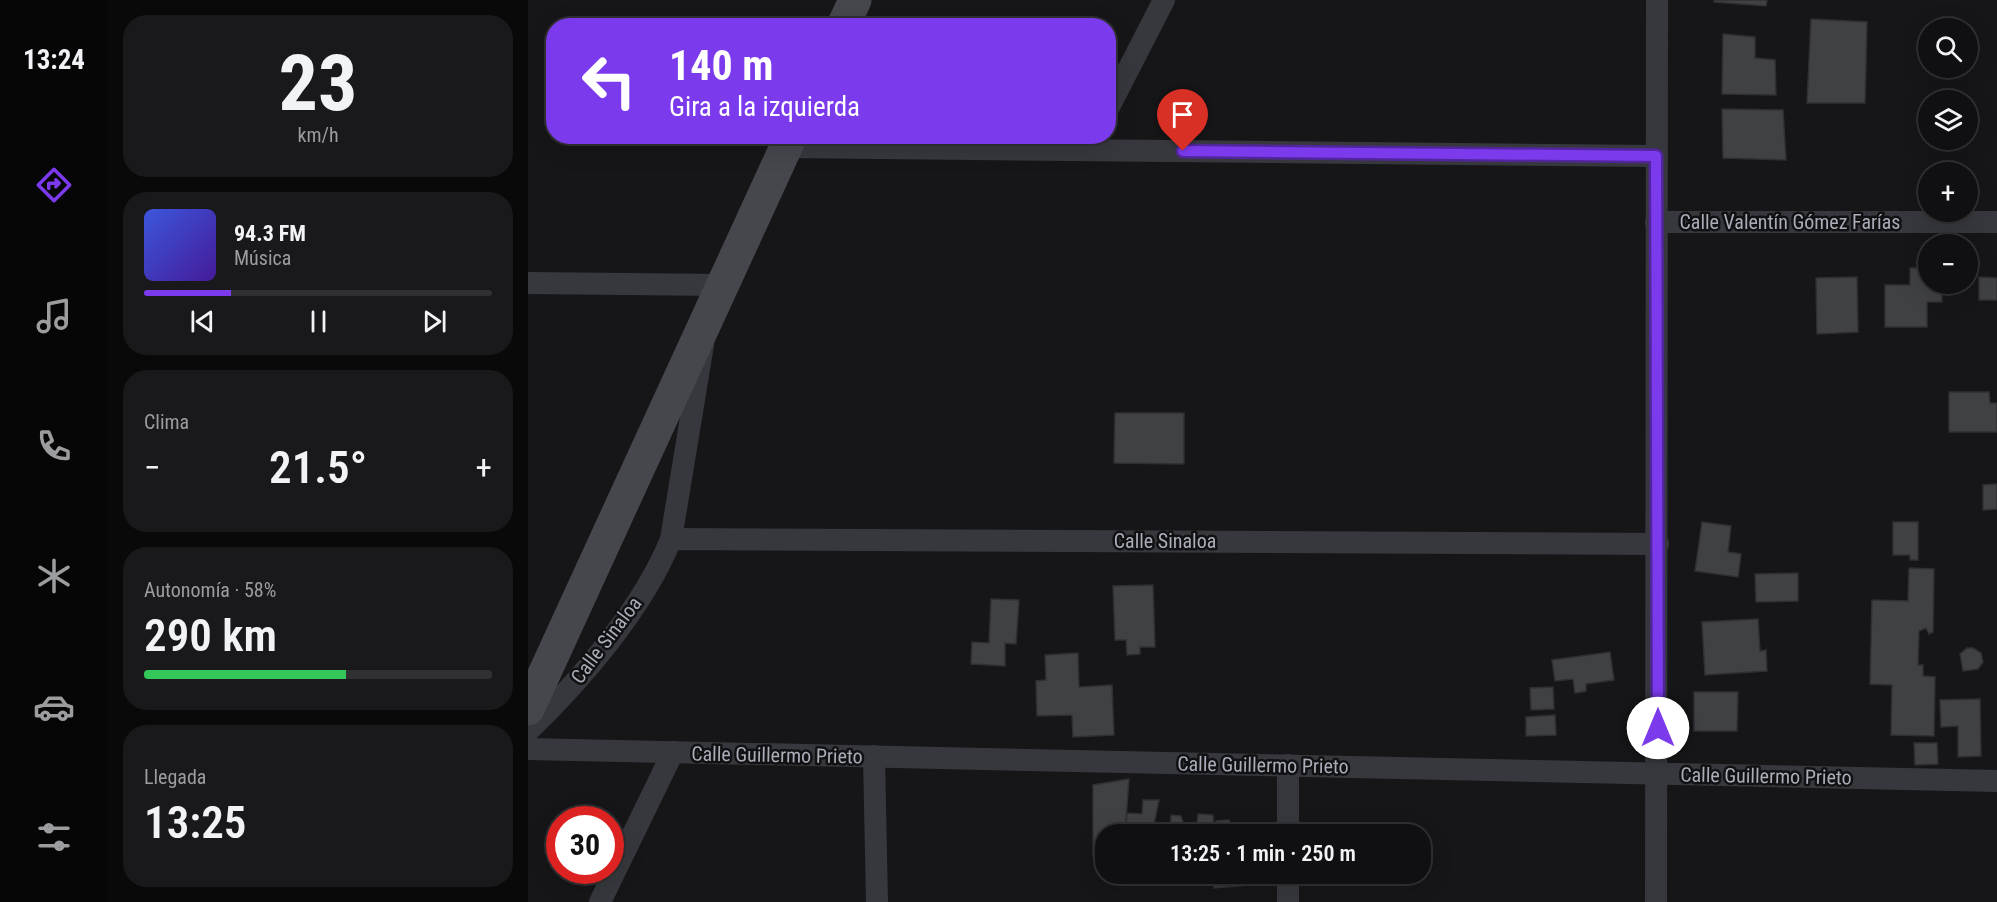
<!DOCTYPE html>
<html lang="es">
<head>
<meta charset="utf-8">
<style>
	:root { --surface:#101012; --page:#19191b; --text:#f1f3f6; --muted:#9c9d9f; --line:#303032; --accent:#7c3aed }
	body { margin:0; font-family:"Roboto Condensed",sans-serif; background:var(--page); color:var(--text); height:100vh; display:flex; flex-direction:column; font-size:22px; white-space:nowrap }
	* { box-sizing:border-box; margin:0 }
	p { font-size:20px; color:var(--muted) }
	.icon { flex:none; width:33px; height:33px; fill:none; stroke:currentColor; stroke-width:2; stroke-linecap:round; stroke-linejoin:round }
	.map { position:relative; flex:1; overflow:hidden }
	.panel { display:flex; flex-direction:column; gap:15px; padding:15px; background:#09090a; width:420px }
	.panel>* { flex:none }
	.top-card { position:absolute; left:18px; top:18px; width:570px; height:126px; border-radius:24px; box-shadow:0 6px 24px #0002,0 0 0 2px var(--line); background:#7c3aed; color:#fff; overflow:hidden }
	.buttons { position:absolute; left:1390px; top:18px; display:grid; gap:12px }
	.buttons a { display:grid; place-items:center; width:60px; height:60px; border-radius:50%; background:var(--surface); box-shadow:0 6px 24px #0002,0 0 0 2px var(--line); font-size:30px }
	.speed { position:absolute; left:18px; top:806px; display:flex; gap:12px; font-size:30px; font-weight:700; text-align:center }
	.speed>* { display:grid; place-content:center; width:78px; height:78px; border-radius:50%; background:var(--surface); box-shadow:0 6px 24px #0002,0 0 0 2px var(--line); line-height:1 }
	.speed .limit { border:9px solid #d22; background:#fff; color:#111 }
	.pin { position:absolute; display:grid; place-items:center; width:51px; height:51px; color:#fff; margin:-62px -26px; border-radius:50% 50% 50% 0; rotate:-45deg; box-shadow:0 0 6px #0007 }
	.pin .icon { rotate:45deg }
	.me { position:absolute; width:66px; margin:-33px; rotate:0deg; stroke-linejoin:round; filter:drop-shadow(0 0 4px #0008) }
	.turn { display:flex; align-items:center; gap:21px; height:126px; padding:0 24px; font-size:27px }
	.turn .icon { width:78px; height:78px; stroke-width:2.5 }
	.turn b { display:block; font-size:42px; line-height:51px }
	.big { font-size:45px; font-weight:600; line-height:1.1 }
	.panel .card { flex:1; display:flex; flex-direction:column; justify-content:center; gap:9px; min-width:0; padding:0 21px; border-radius:24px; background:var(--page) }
	.panel .dial { align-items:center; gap:0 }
	.dial b { font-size:78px; line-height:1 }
	.song { display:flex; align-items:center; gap:18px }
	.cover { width:72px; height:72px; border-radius:9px; background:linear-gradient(135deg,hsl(230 70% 55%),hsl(260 70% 35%)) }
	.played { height:6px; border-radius:3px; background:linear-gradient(90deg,var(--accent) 25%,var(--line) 25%) }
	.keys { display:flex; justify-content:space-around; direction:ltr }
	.heat { display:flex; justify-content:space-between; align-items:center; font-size:33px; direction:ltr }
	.charge { height:9px; border-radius:4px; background:linear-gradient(90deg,#34c759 58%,var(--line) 0) }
	.trip { position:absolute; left:567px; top:824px; width:336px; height:60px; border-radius:24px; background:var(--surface); box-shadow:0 6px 24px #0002,0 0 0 2px var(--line); font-weight:600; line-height:60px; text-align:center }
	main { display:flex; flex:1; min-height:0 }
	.tabs { display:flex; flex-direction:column; width:108px; justify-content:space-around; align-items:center; background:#060607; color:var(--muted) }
	.tabs .icon { width:42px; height:42px }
	.tabs .on { color:var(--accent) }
	.tabs b { font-size:27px; color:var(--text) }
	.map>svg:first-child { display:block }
</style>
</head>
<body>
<main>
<nav class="tabs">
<b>13:24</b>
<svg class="icon on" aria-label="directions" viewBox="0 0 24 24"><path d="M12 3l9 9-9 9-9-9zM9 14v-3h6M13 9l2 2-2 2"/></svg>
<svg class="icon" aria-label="music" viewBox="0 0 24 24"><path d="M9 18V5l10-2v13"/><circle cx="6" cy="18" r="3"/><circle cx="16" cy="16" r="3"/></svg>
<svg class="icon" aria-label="phone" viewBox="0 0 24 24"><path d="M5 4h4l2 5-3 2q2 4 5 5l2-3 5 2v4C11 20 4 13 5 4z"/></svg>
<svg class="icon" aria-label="climate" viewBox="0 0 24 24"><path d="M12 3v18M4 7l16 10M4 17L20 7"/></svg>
<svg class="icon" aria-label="car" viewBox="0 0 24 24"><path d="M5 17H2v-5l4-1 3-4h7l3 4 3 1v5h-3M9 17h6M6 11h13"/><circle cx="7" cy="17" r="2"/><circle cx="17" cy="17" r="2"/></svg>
<svg class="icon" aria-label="filters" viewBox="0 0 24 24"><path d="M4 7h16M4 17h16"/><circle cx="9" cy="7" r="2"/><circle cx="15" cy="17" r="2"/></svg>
</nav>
<section class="panel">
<div class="card dial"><b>23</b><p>km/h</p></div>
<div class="card">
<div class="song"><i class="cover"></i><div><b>94.3 FM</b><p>Música</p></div></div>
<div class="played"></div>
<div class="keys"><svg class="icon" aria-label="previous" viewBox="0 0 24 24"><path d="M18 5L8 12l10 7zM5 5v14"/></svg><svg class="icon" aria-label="pause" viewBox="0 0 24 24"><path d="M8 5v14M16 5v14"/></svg><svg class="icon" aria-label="next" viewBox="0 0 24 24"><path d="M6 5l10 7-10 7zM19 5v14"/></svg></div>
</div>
<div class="card"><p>Clima</p>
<div class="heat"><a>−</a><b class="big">21.5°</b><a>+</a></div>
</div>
<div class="card"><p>Autonomía · 58%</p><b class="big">290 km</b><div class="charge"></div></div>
<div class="card"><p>Llegada</p><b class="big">13:25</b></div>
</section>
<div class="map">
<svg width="1469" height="902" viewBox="0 0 1469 902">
	<rect width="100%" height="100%" fill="#161618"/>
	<g fill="#404145" stroke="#303034" stroke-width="1.5">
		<polygon points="1186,0 1239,0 1238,6 1186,2"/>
		<polygon points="1283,19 1339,22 1337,103 1279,103"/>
		<polygon points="1195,34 1227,37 1227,58 1247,60 1248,95 1194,94"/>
		<polygon points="1194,109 1255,110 1258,160 1195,158"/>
		<polygon points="1382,268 1401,268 1401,284 1414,284 1414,302 1399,302 1399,327 1357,327 1357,285 1382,285"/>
		<polygon points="1329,277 1330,332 1289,334 1288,278"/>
		<polygon points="1451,277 1469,278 1469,300 1451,300"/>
		<polygon points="1421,392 1461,392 1462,403 1469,403 1469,432 1421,432"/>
		<polygon points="587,413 656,413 656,464 586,463"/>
		<polygon points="1469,484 1469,509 1455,510 1455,485"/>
		<polygon points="1174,522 1203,526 1200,552 1213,554 1210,577 1167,571"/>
		<polygon points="1365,522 1390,522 1390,560 1382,560 1382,555 1365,555"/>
		<polygon points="1381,568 1406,569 1405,632 1401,634 1398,628 1391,631 1390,665 1395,665 1395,676 1407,677 1406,736 1363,735 1364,685 1342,684 1344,600 1380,601"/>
		<polygon points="1270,573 1270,601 1228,602 1227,574"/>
		<polygon points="625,585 627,647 612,647 612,654 599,655 598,640 587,640 585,586"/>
		<polygon points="463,599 491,600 488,644 477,643 477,666 443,664 444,642 461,643"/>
		<polygon points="1230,619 1232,651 1238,650 1239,671 1177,675 1174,622"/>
		<polygon points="1439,648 1445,648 1453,653 1455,662 1450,669 1435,671 1432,654"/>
		<polygon points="1082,652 1086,680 1058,684 1058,691 1047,693 1045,679 1027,681 1024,660"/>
		<polygon points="550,653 551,687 584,685 586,735 545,737 544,715 509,716 508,681 518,680 517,655"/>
		<polygon points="1025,687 1026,709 1003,710 1002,688"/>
		<polygon points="1166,692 1210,692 1209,731 1166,731"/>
		<polygon points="1452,699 1453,756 1430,757 1430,726 1413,727 1412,700"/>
		<polygon points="1027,715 1028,735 998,736 998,717"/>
		<polygon points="1386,743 1409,743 1410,764 1387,765"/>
		<polygon points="601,779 597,834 578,834 578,853 565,855 565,785"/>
		<polygon points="615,800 631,800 624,834 597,834 599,813 614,814"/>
		<polygon points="670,814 685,815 686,834 642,834 643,815 653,816 656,825 669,824"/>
		<polygon points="701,820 705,829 726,827 725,834 687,834 688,821"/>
		<polygon points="684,873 734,873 733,884 686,888"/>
	</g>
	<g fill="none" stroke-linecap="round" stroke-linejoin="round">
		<g stroke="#37383d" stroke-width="22">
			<polyline points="580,109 636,0"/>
			<polyline points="258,147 1128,156"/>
			<polyline points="1128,222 1469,222"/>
			<polyline points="0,283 195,285"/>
			<polyline points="143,539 175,345"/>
			<path d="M0 731C53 680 116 607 143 539L1130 544"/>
			<polyline points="0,749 1469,781"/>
			<polyline points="346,756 349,902"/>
			<polyline points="760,765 760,834"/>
			<polyline points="760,873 760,902"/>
			<polyline points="72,902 145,752"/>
			<polyline points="1128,902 1129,0"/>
		</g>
		<g stroke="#45474d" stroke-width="33">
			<polyline points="315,26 327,0"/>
			<polyline points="0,709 263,136"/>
		</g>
	</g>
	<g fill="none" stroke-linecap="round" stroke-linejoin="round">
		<defs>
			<polyline id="route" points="655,151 1128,156 1130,728"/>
		</defs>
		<use href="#route" stroke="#51269a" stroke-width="15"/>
		<use href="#route" stroke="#7c3aed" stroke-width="10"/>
	</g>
	<g text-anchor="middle" stroke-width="5" stroke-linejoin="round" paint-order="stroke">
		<g font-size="20" fill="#a8adb8" stroke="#111113">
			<text x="1262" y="229">Calle Valentín Gómez Farías</text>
			<text x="637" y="548">Calle Sinaloa</text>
			<text transform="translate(78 640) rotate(-53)" y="7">Calle Sinaloa</text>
			<text transform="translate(249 755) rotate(1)" y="7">Calle Guillermo Prieto</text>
			<text transform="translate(735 765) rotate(1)" y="7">Calle Guillermo Prieto</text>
			<text transform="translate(1238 776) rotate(1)" y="7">Calle Guillermo Prieto</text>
		</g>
	</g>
</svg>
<div class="buttons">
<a><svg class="icon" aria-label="search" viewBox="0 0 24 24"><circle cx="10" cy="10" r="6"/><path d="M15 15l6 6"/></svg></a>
<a><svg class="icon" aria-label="layers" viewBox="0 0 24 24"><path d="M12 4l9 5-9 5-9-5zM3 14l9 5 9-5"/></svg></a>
<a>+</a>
<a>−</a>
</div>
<div class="speed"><div class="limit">30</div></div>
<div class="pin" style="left:655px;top:151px;background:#d93025"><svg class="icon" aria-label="arrive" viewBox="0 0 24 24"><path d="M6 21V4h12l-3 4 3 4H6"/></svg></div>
<svg class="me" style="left:1130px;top:728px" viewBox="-20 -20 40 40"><circle r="19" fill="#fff"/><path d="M0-13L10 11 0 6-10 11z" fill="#7c3aed"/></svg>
<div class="trip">13:25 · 1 min · 250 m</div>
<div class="top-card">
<div class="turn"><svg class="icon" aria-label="left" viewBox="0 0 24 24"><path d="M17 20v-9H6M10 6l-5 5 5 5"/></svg><div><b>140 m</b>Gira a la izquierda</div></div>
</div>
</div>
</main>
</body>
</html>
